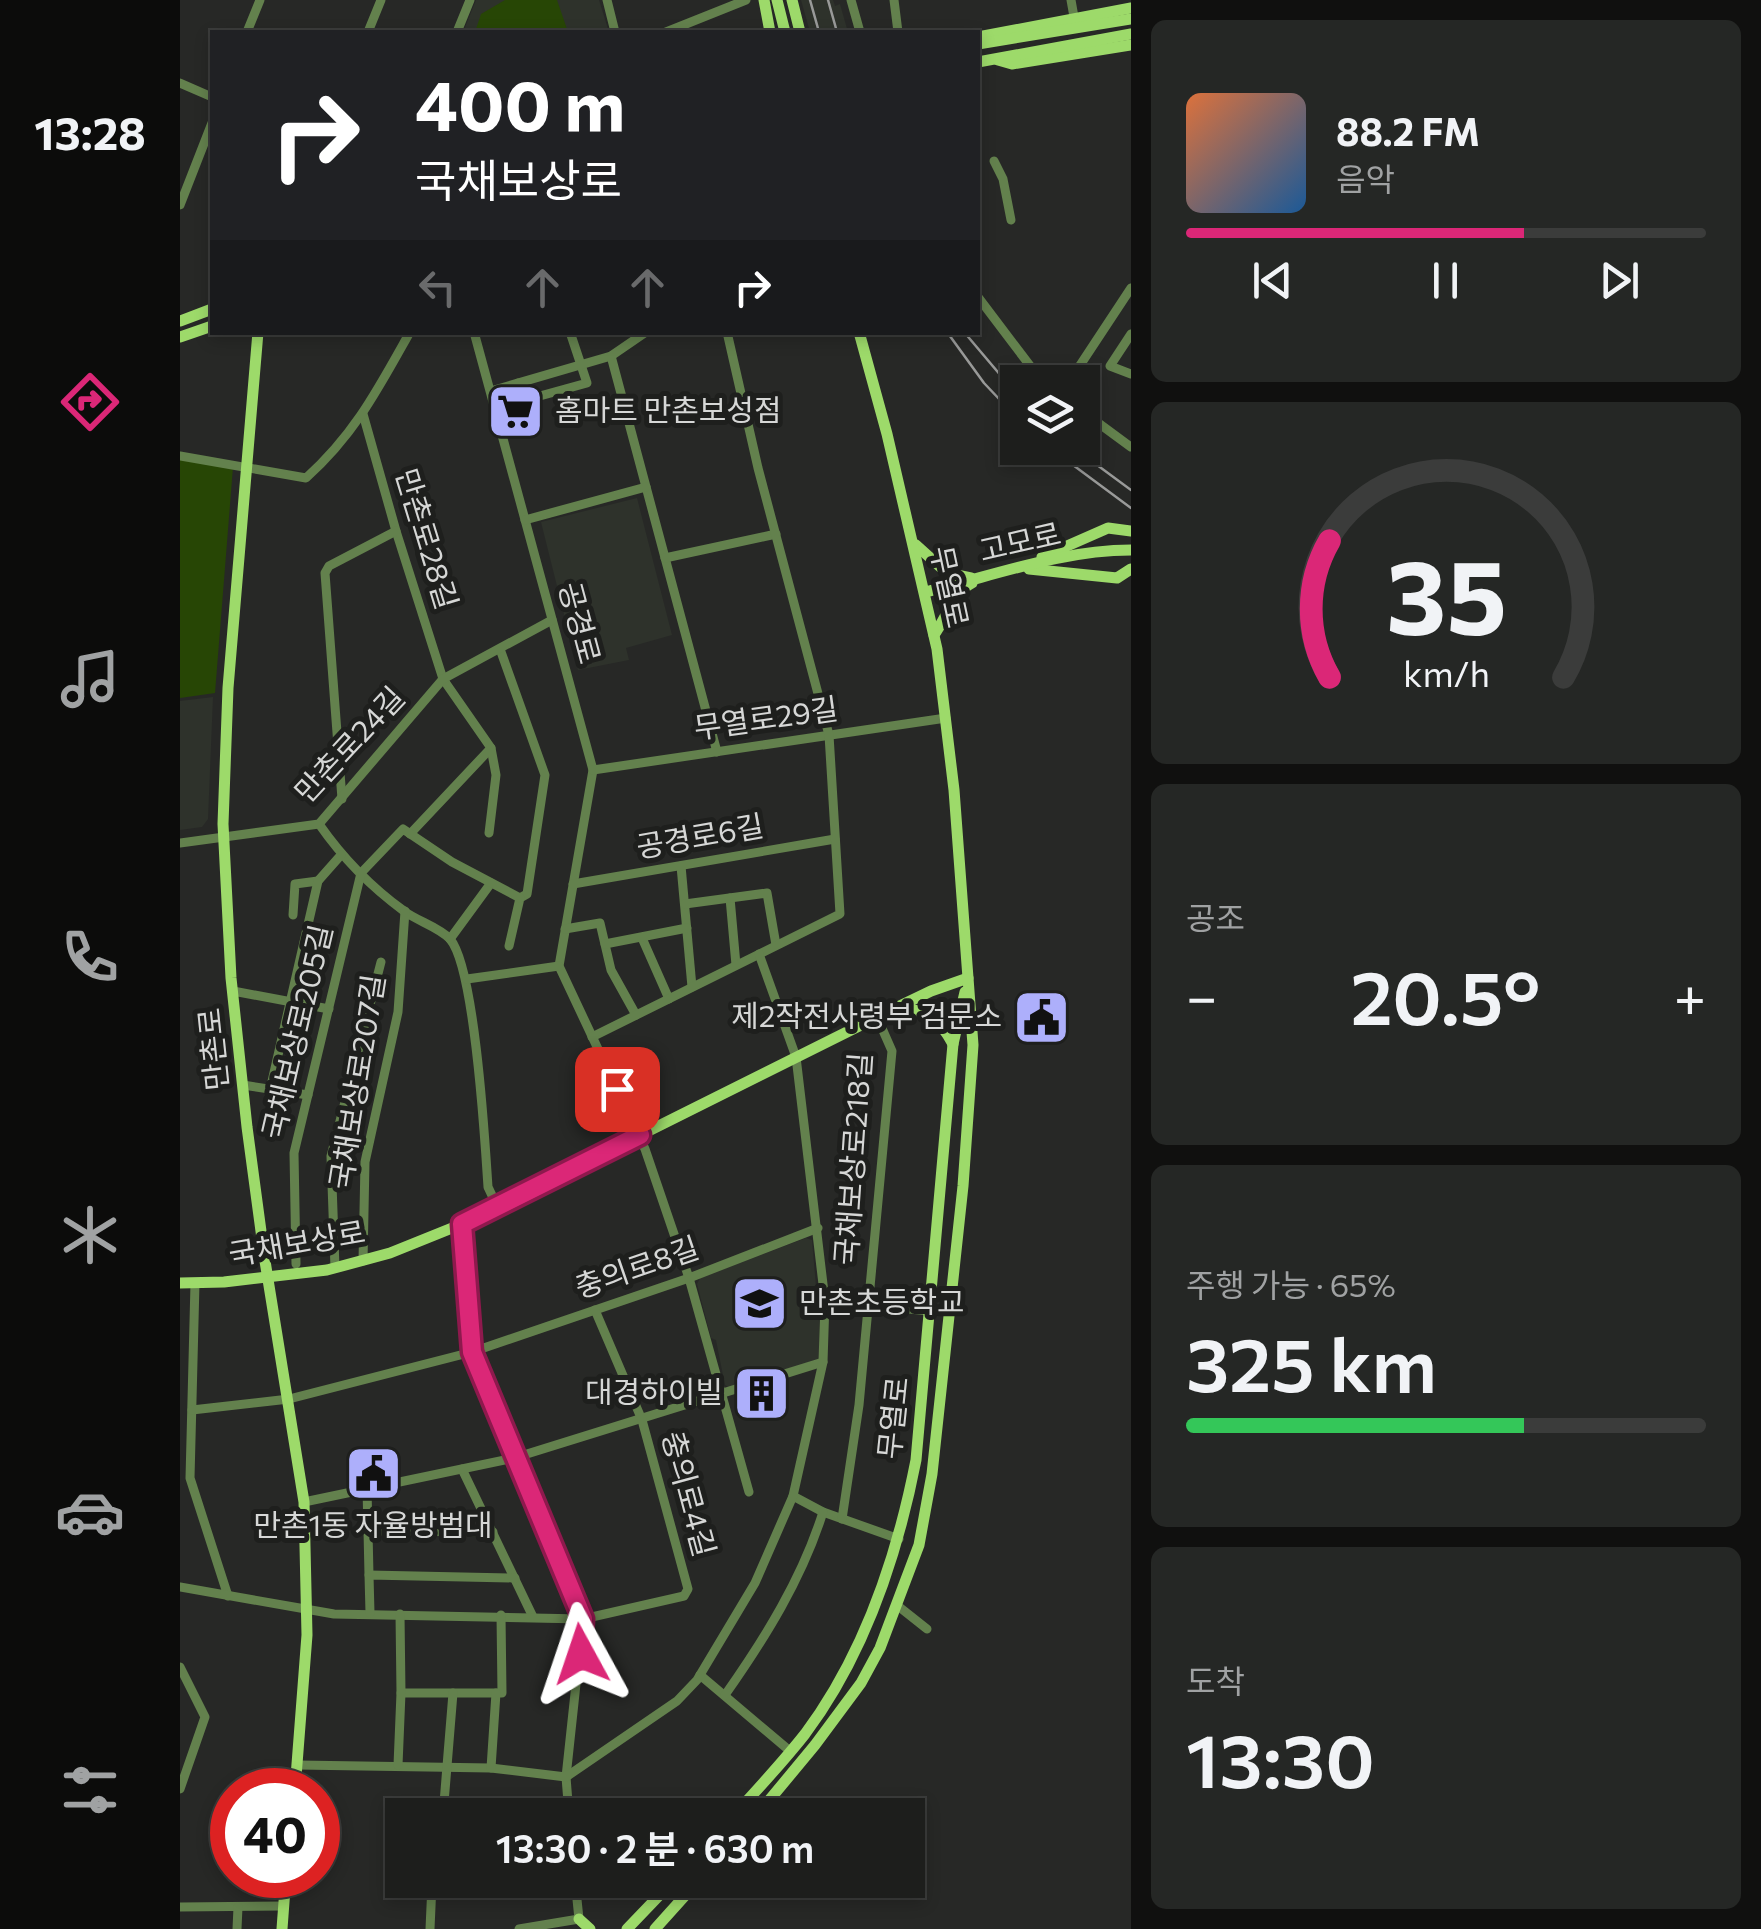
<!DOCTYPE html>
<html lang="ko">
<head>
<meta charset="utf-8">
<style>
	:root { --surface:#1d1e1c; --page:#252725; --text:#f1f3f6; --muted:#a0a2a3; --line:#3b3c3b; --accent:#db2777 }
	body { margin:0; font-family:Commissioner,"Noto Sans KR",sans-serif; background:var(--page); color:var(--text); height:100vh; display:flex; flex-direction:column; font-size:38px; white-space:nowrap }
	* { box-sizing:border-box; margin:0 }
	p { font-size:32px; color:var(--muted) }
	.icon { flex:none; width:55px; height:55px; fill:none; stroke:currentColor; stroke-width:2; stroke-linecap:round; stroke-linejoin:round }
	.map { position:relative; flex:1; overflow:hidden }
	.details { display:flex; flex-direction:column; gap:20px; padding:20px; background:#10100f; width:630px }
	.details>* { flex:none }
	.banner { position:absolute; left:30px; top:30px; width:770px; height:305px; border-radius:0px; box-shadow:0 5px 15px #0003,0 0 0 2px var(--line); background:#202124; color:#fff; overflow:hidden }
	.buttons { position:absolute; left:820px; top:365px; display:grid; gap:20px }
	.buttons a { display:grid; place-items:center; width:100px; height:100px; border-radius:0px; background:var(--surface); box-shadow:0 5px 15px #0003,0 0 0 2px var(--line); font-size:50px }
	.speed { position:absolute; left:30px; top:1768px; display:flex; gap:20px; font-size:50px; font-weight:700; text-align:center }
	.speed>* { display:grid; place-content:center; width:130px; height:130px; border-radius:50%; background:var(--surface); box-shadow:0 5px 15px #0003,0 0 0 2px var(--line); line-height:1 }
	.speed .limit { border:15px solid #d22; background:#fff; color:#111 }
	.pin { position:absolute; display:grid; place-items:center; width:85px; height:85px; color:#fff; margin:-42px; border-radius:20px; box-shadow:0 5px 15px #0006 }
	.me { position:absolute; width:110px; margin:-55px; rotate:355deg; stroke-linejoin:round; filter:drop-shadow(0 0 8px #0008) }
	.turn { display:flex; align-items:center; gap:35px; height:210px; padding:0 40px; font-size:45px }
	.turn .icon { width:130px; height:130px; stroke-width:2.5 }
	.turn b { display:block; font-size:70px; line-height:85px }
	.lanes { display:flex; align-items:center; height:95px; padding:0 40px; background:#0003; justify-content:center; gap:50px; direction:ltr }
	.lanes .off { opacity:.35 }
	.big { font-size:75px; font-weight:600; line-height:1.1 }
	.details .widget { flex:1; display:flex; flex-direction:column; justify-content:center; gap:15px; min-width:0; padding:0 35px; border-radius:15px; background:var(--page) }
	.details .dial { align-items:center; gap:0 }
	.dial svg { height:260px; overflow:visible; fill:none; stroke:var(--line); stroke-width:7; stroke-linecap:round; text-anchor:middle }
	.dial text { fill:var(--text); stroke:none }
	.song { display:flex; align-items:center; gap:30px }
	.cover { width:120px; height:120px; border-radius:15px; background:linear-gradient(135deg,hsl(20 70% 55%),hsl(210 70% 35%)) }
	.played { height:10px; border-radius:5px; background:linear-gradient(90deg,var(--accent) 65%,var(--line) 65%) }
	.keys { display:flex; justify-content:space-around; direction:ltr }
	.heat { display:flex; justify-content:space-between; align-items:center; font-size:55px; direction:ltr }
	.charge { height:15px; border-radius:8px; background:linear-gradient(90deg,#34c759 65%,var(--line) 0) }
	.trip { position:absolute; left:205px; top:1798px; width:540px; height:100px; border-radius:0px; background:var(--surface); box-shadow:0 5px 15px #0003,0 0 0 2px var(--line); font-weight:600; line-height:100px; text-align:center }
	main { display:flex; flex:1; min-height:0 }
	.menu { display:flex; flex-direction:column; width:180px; justify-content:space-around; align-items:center; background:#0c0c0b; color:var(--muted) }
	.menu .icon { width:70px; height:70px }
	.menu .selected { color:var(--accent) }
	.menu b { font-size:45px; color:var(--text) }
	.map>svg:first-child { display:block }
</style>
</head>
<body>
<main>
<nav class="menu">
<b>13:28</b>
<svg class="icon selected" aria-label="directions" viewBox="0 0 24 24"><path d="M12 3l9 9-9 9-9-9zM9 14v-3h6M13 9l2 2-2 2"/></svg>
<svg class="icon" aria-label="music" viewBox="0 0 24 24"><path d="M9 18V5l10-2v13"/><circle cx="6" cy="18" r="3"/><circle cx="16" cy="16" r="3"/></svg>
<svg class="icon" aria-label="phone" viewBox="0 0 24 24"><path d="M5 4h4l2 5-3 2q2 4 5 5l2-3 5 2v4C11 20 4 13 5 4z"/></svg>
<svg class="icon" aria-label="climate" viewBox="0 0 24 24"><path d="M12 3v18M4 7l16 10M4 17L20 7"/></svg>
<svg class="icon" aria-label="car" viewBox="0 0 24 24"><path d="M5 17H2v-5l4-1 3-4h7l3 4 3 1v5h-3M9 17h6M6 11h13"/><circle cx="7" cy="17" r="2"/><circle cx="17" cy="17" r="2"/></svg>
<svg class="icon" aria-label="filters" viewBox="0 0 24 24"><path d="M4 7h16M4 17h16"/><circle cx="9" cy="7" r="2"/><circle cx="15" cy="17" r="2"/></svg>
</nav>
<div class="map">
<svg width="951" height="1929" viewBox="0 0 951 1929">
	<rect width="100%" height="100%" fill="#272826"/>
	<g fill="#2e322b">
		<polygon points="296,0 419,0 429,32 283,32"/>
		<polygon points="621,0 653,0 655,6 660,4 668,32 630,32"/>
		<polygon points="457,498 492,635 446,648 449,660 398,670 361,522"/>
		<polygon points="33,697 28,819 22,827 0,830 0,701"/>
		<polygon points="626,1238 632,1240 639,1321 639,1359 550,1388 545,1385 536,1340 531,1338 517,1284 520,1278"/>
	</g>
	<g fill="#274605">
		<polygon points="325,0 377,0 388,32 295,32 301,14"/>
		<polygon points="0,459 53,467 35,693 0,698"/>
	</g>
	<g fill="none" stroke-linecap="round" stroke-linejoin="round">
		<g stroke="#63814d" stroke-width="9">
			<polyline points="427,0 435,32"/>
			<polyline points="671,0 680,32"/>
			<polyline points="714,0 718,32"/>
			<polyline points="891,0 894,17"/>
			<polyline points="67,32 80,0"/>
			<polyline points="188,32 201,0"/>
			<polyline points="277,32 290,0"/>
			<polyline points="486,32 566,0"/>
			<polyline points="0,83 32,97"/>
			<polyline points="814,161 823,179 831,220"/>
			<polyline points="0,205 32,123"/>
			<polyline points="798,297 851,367 868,382"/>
			<polyline points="294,332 413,770 379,966 465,1149 509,1278 569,1492"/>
			<polyline points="951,334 930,366 951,374"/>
			<polyline points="431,356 537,752"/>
			<polyline points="889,382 951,288"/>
			<polyline points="338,383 342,396 349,399 407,383 390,332"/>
			<polyline points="311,391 431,356 466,332"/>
			<polyline points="902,411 951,447"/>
			<polyline points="183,414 216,531 263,679 311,748 316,775 309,833"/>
			<path d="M0 456 126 478C175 434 198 389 230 332"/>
			<polyline points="345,520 466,487"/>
			<polyline points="485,558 596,534"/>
			<polyline points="320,649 365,775 347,894 340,898 329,946"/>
			<polyline points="413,770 766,718"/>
			<polyline points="162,799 145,573 149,566 216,531"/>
			<path d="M139 824C162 857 191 887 224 911 237 921 259 927 270 939 295 968 305 1142 308 1187L317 1206"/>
			<polyline points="230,834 311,748"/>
			<polyline points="0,843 139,824 263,679 372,620"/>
			<polyline points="501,866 512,987"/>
			<polyline points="393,884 655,839"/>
			<polyline points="550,898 556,965"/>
			<polyline points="505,904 587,893 596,945"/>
			<polyline points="113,915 115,884 138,881"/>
			<polyline points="385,929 420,923 431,970 456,1015"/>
			<polyline points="462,938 489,999"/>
			<polyline points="270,939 311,883"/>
			<polyline points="425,944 507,928"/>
			<polyline points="287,979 379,966"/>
			<polyline points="53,991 149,1009"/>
			<polyline points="412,1037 660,914 649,735 578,468 547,332"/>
			<polyline points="63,1085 128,1095"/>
			<polyline points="90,1090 138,881 161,855"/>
			<polyline points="282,1224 292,1352 403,1619 386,1777 389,1815"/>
			<polyline points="183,1261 185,1162 218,1012 225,911"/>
			<polyline points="116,1264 114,1153 181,873 223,829 272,862 340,898"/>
			<polyline points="155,1268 151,1156 201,962"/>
			<polyline points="15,1283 10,1478 48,1596"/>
			<polyline points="645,1301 750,1311"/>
			<polyline points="12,1410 109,1399 292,1352 509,1278 638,1228"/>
			<polyline points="282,1469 353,1617"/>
			<polyline points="187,1489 188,1531 313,1532"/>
			<polyline points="613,1496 643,1512 719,1539"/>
			<polyline points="124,1502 334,1458 643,1362"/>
			<polyline points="662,1519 679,1405 712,1051 697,1017"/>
			<polyline points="188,1531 189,1575"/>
			<polyline points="0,1587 154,1614 403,1619 504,1596 508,1589 462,1420 415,1310"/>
			<polyline points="718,1606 747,1629"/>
			<polyline points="190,1613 189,1575 335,1578"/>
			<polyline points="0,1667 25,1717 0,1789"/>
			<polyline points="520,1675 610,1751"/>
			<polyline points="221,1693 322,1693 321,1615"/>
			<path d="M545 1695C585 1638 622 1579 643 1512"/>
			<polyline points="118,1765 311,1768 386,1777 497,1701 517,1680 575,1583 613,1496 643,1362 645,1301 616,1057 579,954"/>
			<polyline points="218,1765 221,1693 220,1614"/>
			<polyline points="311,1768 316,1693"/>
			<polyline points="263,1815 273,1693"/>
			<polyline points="0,1907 103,1906"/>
			<polyline points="57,1929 58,1907"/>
			<polyline points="250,1929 252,1884 258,1880"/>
			<polyline points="339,1929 399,1919 395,1880"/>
		</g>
		<g stroke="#9dda6a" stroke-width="11">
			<polyline points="584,0 590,32"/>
			<polyline points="597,0 605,32"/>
			<polyline points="612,0 620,32"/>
			<polyline points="798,37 951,8"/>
			<polyline points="798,44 951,19"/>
			<polyline points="818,60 832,64 951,45"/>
			<polyline points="798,62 951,34"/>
			<polyline points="0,321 32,309"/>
			<polyline points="78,332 48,688 43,824 51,978 67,1127 85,1261 124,1502 127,1635 115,1790"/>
			<polyline points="0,337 32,326"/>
			<polyline points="736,545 767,573 791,578"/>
			<polyline points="862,557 928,528 951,531"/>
			<polyline points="849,569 937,578 951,569"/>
			<path d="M745 592C813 576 881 550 951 550"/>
			<path d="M754 635C767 617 773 593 792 583"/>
			<path d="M720 1008C749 1010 759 1019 773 1044"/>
			<polyline points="0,1283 44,1282 147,1270 210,1253 282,1224 697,1017 751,991 788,978"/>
			<path d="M554 1815C578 1789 603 1762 625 1734 685 1654 717 1557 736 1460L773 1044 785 992"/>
			<polyline points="577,1815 635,1745 681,1683 700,1648 739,1545 752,1474 783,1186 793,1045 774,790 757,649 707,434 679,332"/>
			<polyline points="399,1919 410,1929"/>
			<polyline points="102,1929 106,1875"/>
			<polyline points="447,1929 494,1880"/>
			<polyline points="475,1929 519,1880"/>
		</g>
		<g stroke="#999a99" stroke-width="2.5">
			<polyline points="630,0 639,32"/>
			<polyline points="648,0 657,32"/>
			<polyline points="767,332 804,383 838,419"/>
			<polyline points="784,332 838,396"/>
			<polyline points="870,448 951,508"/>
			<polyline points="894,448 951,490"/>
		</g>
	</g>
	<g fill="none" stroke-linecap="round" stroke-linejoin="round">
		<defs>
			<polyline id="route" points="401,1654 403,1619 292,1352 282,1224 460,1135 437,1089"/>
		</defs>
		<use href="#route" stroke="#8e194d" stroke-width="25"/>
		<use href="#route" stroke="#db2777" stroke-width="18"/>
	</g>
	<defs>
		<symbol id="supermarket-square" viewBox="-11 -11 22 22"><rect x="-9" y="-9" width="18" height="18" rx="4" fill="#adaffb" stroke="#1e1f1d"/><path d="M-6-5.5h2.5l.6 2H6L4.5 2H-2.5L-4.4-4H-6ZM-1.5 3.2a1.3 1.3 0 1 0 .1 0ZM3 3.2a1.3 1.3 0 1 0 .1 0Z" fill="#111"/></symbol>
		<symbol id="civic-square" viewBox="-11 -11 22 22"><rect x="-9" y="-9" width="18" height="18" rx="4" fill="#adaffb" stroke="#1e1f1d"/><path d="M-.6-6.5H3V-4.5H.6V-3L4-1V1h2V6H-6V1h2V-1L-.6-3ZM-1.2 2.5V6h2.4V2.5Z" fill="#111"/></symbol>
		<symbol id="school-square" viewBox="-11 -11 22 22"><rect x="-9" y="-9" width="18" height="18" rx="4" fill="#adaffb" stroke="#1e1f1d"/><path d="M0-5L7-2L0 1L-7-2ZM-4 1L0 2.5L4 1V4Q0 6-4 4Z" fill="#111"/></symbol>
		<symbol id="building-square" viewBox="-11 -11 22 22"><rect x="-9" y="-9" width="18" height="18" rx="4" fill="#adaffb" stroke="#1e1f1d"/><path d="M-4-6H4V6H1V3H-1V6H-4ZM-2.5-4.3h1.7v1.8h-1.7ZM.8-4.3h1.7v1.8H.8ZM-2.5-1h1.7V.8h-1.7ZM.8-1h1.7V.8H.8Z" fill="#111"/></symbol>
	</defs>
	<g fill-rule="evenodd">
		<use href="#supermarket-square" x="304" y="380" width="63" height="63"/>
		<use href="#civic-square" x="830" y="986" width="63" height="63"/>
		<use href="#school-square" x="548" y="1272" width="63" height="63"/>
		<use href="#building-square" x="550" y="1362" width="63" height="63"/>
		<use href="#civic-square" x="162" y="1442" width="63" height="63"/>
	</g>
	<g text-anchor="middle" stroke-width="10" stroke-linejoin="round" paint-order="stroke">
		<g font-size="30" fill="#d6d7d6" stroke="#1e1f1d" text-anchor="start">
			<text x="375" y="421">홈마트 만촌보성점</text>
			<text x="822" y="1027" text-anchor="end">제2작전사령부 검문소</text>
			<text x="619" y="1313">만촌초등학교</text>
			<text x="543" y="1403" text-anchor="end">대경하이빌</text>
			<text x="193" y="1536" text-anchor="middle">만촌1동 자율방범대</text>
		</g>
		<g font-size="30" fill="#d6d7d6" stroke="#1e1f1d">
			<text transform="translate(246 539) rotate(73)" y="10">만촌로28길</text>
			<text transform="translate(840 543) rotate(-13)" y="10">고모로</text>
			<text transform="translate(769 587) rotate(78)" y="10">무열로</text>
			<text transform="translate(399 623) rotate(75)" y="10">공경로</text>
			<text transform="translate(586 719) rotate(-8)" y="10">무열로29길</text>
			<text transform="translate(170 745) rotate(-47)" y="10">만촌로24길</text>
			<text transform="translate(520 837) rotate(-10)" y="10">공경로6길</text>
			<text transform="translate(118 1032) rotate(-77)" y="10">국채보상로205길</text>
			<text transform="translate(34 1049) rotate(-96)" y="10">만촌로</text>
			<text transform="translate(178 1082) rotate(-81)" y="10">국채보상로207길</text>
			<text transform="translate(674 1159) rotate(-86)" y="10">국채보상로218길</text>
			<text transform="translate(117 1244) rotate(-10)" y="10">국채보상로</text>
			<text transform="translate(457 1268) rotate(-19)" y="10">충의로8길</text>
			<text transform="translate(714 1418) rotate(-84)" y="10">무열로</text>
			<text transform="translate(508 1494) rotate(75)" y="10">충의로4길</text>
		</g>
	</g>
</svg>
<div class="buttons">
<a><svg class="icon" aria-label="layers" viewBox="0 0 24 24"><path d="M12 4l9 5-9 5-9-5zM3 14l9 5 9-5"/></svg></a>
</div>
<div class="speed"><div class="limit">40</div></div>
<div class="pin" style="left:437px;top:1089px;background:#d93025"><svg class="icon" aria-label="arrive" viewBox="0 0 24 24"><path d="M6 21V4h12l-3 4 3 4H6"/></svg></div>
<svg class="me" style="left:401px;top:1654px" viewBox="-20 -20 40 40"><path d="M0-17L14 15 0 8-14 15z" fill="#db2777" stroke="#fff" stroke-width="4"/></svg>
<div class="trip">13:30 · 2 분 · 630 m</div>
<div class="banner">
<div class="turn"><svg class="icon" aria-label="right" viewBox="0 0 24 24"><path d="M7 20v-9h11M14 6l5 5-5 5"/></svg><div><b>400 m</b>국채보상로</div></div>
<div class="lanes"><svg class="icon off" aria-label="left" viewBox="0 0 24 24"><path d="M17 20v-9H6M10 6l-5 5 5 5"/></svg><svg class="icon off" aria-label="ahead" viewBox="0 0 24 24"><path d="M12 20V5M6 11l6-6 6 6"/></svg><svg class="icon off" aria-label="ahead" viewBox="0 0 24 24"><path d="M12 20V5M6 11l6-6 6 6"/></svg><svg class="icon" aria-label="right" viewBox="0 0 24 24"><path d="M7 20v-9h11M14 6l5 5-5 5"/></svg></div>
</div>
</div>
<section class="details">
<div class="widget">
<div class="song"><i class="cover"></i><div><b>88.2 FM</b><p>음악</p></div></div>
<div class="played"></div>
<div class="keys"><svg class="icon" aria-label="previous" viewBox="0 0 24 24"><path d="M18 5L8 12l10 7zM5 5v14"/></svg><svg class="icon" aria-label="pause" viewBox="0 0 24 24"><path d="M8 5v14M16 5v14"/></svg><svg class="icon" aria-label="next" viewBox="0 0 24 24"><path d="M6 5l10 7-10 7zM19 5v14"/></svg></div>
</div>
<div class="widget dial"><svg viewBox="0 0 100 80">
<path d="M14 69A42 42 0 1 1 86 69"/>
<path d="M14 69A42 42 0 0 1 14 27" stroke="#db2777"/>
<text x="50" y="56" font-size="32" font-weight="700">35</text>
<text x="50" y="72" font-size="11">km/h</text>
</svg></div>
<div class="widget"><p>공조</p>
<div class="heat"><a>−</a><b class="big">20.5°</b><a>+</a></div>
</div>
<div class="widget"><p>주행 가능 · 65%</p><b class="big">325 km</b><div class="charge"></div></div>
<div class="widget"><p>도착</p><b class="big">13:30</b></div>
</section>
</main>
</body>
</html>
